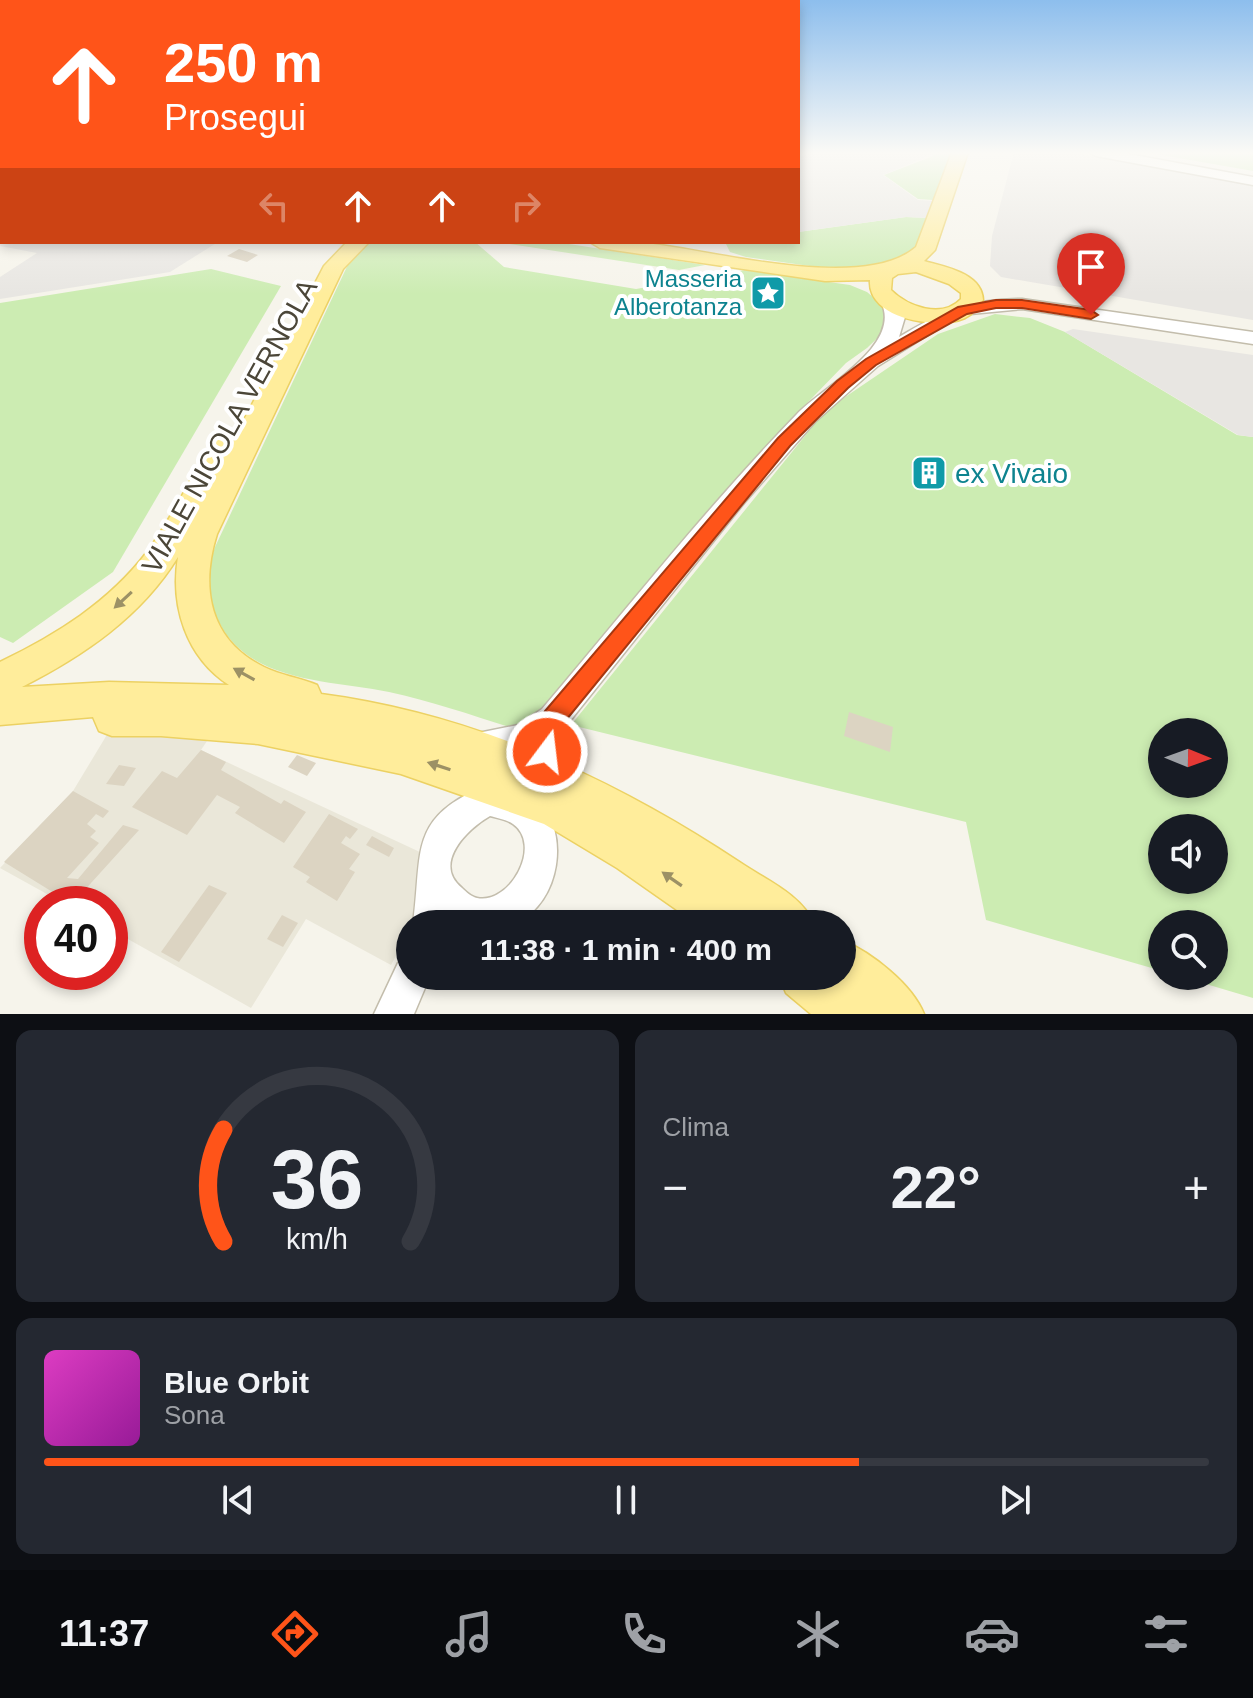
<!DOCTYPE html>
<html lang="it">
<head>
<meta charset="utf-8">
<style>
	:root { --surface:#171b24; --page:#242831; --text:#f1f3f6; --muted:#9ea1a6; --line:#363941; --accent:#ff5419 }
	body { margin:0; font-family:Arial,sans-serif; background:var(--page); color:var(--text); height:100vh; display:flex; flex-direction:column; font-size:30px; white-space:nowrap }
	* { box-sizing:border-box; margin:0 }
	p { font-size:26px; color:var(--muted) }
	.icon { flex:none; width:44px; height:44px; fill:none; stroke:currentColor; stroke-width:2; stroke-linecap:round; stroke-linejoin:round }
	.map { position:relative; height:1014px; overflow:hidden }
	.sheet { display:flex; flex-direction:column; gap:16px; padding:16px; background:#0d0f14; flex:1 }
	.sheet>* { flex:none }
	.hud { position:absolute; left:0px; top:0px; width:800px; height:244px; box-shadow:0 4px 12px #0003; background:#ff5419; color:#fff; overflow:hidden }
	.needle { width:52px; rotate:91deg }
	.controls { position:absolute; left:1148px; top:718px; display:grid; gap:16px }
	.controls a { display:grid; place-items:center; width:80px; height:80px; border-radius:50%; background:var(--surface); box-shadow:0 4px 12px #0003; font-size:40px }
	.speed { position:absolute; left:24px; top:886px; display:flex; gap:16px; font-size:40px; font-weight:700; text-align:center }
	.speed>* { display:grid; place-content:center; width:104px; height:104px; border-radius:50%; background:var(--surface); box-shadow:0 4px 12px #0003; line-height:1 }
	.speed .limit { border:12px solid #d22; background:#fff; color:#111 }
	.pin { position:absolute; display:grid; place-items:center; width:68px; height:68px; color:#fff; margin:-82px -34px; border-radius:50% 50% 50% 0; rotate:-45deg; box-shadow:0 0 8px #0007 }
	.pin .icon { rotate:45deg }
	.me { position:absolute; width:88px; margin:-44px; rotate:15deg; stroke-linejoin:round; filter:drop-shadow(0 0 6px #0008) }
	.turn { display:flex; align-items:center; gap:28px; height:168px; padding:0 32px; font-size:36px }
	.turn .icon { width:104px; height:104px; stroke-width:2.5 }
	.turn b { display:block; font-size:56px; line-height:68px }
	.lanes { display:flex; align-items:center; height:76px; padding:0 32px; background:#0003; justify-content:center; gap:40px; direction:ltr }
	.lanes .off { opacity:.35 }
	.big { font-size:60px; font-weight:700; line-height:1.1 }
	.sheet .card { flex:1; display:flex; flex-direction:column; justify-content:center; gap:12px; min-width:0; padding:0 28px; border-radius:16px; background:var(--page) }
	.sheet .dial { align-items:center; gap:0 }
	.dial svg { height:208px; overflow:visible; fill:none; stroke:var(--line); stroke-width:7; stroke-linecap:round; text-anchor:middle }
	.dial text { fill:var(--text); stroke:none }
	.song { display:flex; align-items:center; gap:24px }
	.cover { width:96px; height:96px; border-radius:12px; background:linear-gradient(135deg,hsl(310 70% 55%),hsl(300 70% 35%)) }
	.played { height:8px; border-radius:4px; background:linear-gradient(90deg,var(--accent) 70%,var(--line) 70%) }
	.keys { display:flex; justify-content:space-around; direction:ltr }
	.heat { display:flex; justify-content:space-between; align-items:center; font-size:44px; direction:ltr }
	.sheet .tiles { flex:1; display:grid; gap:16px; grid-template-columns:1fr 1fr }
	.card:last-child { grid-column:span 2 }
	.trip { position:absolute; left:396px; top:910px; width:460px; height:80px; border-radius:40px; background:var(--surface); box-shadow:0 4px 12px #0003; font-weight:700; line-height:80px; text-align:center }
	.dock { display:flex; height:128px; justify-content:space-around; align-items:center; background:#090b0e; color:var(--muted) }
	.dock .icon { width:56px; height:56px }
	.dock .current { color:var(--accent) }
	.dock b { font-size:36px; color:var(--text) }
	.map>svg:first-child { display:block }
</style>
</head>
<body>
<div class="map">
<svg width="1253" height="1014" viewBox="0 0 1253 1014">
	<rect width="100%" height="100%" fill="#f6f4eb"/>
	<polygon fill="#eae7d9" points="108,733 209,738 201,750 422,853 413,924 410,924 410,930 391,965 306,919 251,1008 110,929 110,904 65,904 0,868 73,791"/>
	<g fill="#ccecb2" fill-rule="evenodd">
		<polygon points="930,152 951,152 933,200 918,199 884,175 933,156 934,154"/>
		<polygon points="1145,152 1253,152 1253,171"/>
		<polygon points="906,217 929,218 913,250 881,266 838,270 746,257 730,252 725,242 798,242 798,232"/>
		<path d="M371 242H475L504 267 636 289 745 270 850 285 867 292 886 308 885 331 867 348 846 363 781 430 525 732C480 718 435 702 389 692 332 680 251 683 220 624 206 598 206 573 215 547L352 256Z"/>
		<polygon points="497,242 556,242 705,265 679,270"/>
		<polygon points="211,269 281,286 113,572 13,643 0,637 0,303"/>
		<path d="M995 314 1030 318 1065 332 1237 435 1253 437V998L1179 976H1214V924H1162V971L986 920 966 822 571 725 826 410 938 334ZM1162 732H1214V784H1162ZM1162 828H1214V880H1162Z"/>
	</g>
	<g fill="#e8e6e2">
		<polygon points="826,152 934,154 883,175 918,200 935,201 929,218 906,217 798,232 798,156"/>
		<polygon points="1014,152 1072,152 1253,186 1253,320 1001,277 990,266 992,236"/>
		<polygon points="2,189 2,242 218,242 170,272 0,299 0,277 37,253 0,246"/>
		<polygon points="1073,329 1253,355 1253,437 1238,435 1065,332"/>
	</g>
	<g fill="#dcd4c2">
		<polygon points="239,249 258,255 247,262 227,256"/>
		<polygon points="916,458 942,462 943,482 916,477 916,469 911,468 911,463 916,464"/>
		<polygon points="849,712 893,727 890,752 844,736"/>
		<polygon points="201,750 226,762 221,770 281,804 284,800 306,812 284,843 235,813 240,807 217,795 187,835 132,807 162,771 177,778"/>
		<polygon points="297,755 316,763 307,776 288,767"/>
		<polygon points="119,765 136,768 124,786 106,784"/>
		<polygon points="73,791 109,811 103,818 96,814 87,824 96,831 90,837 99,843 67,878 78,879 123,825 139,830 72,904 4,862"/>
		<polygon points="329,814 358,829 350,839 346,836 341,843 360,854 349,869 355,872 337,901 306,882 310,877 293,867"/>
		<polygon points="372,836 394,848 389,857 366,845"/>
		<polygon points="209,885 227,893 179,962 161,952"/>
		<polygon points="282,915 298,923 283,947 267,939"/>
	</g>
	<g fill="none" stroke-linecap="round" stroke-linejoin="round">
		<defs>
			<g id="minor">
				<rect x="0" y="152" width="2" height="5"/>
				<polygon points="1089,152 1118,152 1253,177 1253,185 1096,156"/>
				<path d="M890 297 896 298 905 317 899 337C943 311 970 299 1022 299L1253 332V344L1022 309 960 315 878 366 815 422 744 503 566 726 564 752 581 784 576 795 565 800 554 795 533 749C512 757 489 765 468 757L463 746 468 735 518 725 542 709C626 610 707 507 797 414 823 387 903 345 881 302Z"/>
				<path d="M490 784C504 788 526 790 537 800 571 831 560 903 517 922 502 929 434 924 413 924 423 850 407 817 490 784ZM490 816C497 818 508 820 513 824 543 845 510 905 477 898 472 897 466 892 462 888 432 864 467 829 490 816Z"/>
				<polygon points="410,957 410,976 430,976 414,1014 374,1014 398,963"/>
			</g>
			<g id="major">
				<path d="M952 152H968L935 250 924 261C945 267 982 273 983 300 978 307 973 314 965 318 937 330 867 319 870 280L825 281 600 248 590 242C608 242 627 240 645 243 712 250 864 293 916 247ZM916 272 949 284 961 293V299C942 319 908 307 891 290L892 278 898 274Z"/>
				<path d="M347 242H369L343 269 217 534C200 588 209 640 264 667 280 675 300 678 317 685L321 694C474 714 613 778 741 863 766 880 802 895 814 924H697L617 868 544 824 401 774 258 744 161 736H112L99 731 93 717 0 725V662C56 635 109 602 147 552 173 517 191 477 213 440L223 437 233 441 324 266ZM178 557C170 606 186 657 229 685L109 682 22 687C83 656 141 617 178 557Z"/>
				<path d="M842 940C872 953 912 984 924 1014H811L786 993 779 976H842Z"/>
			</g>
		</defs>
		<use href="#minor" stroke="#c3bdac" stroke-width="3"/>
		<use href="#major" stroke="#ecd163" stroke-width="3"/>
		<use href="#minor" fill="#fff" fill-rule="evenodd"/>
		<use href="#major" fill="#ffed9b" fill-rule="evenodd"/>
	</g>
	<defs><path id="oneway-solid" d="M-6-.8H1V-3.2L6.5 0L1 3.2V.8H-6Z" transform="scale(2)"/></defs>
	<g fill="#9c9165">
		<use href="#oneway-solid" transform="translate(123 600) rotate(137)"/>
		<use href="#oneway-solid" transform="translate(244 674) rotate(-151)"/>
		<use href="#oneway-solid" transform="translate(439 766) rotate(-162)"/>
		<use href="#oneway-solid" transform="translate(672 879) rotate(-145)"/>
	</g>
	<linearGradient id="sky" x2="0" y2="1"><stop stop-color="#8dbeed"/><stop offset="0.52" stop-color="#fbfaf6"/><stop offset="1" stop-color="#fbfaf6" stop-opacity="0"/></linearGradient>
	<rect width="1253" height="294" fill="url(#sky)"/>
	<polygon fill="#ff5419" stroke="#a63710" stroke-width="2" points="996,300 1022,300 1091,310 1098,315 1091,319 1022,308 996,308 967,314 876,365 848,388 790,446 562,725 555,760 547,763 538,760 534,741 545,711 778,438 837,381 866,359 958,307"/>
	<defs>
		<symbol id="sight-square" viewBox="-11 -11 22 22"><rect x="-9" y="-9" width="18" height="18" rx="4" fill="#0f9aa8" stroke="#fff"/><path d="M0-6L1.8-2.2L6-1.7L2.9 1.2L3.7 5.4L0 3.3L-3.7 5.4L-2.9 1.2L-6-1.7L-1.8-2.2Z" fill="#fff"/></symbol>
		<symbol id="building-square" viewBox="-11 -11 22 22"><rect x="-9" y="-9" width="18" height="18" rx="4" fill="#0f9aa8" stroke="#fff"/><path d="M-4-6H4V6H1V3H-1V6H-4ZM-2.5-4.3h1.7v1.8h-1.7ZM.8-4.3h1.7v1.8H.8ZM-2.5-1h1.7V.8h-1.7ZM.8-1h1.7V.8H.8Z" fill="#fff"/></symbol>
	</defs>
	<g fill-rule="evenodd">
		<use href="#sight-square" x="748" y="273" width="40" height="40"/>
		<use href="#building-square" x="909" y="453" width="40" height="40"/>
	</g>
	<g text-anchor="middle" stroke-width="8" stroke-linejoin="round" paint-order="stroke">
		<g font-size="24" fill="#0d838f" stroke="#fff" text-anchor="end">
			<text x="742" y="287">Masseria<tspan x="742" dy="28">Alberotanza</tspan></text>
		</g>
		<g font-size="28" fill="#4b4638" stroke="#fff">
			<text transform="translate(229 426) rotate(-61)" y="10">VIALE NICOLA VERNOLA</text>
		</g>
		<g font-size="28" fill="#0d838f" stroke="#fff" text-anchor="start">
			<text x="955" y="483">ex Vivaio</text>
		</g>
	</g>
</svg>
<div class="controls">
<a><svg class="needle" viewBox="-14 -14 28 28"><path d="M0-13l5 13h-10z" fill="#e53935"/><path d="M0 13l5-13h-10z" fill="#9ea1a6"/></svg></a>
<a><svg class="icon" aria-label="sound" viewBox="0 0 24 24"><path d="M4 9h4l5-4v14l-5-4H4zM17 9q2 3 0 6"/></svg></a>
<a><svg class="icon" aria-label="search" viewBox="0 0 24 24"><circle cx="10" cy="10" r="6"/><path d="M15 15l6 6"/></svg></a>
</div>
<div class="speed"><div class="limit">40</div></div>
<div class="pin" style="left:1091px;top:315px;background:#d93025"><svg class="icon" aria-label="arrive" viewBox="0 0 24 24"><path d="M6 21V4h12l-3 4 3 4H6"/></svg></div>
<svg class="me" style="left:547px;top:752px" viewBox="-20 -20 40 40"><circle r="17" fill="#ff5419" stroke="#fff" stroke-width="3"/><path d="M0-11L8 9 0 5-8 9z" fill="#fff"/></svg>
<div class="trip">11:38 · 1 min · 400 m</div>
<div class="hud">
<div class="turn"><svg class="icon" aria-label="ahead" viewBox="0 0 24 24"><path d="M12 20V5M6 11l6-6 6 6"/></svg><div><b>250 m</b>Prosegui</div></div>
<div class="lanes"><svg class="icon off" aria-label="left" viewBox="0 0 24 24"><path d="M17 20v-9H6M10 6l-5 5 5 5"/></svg><svg class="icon" aria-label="ahead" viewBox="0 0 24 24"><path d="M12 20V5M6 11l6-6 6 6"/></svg><svg class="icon" aria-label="ahead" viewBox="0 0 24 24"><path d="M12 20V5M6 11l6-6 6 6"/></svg><svg class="icon off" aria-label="right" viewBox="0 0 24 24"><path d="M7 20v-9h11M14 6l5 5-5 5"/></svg></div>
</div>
</div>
<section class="sheet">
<div class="tiles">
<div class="card dial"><svg viewBox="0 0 100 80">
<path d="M14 69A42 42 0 1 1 86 69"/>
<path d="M14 69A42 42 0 0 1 14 26" stroke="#ff5419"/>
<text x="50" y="56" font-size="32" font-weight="700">36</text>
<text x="50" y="72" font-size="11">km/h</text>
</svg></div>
<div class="card"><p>Clima</p>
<div class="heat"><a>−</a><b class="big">22°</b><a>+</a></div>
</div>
<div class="card">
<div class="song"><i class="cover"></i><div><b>Blue Orbit</b><p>Sona</p></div></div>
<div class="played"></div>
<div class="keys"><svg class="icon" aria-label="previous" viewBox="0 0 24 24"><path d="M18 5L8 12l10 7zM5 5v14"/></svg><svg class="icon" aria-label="pause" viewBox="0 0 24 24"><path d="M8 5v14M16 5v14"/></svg><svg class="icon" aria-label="next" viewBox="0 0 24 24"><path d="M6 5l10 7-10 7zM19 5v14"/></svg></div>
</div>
</div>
</section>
<nav class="dock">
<b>11:37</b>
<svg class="icon current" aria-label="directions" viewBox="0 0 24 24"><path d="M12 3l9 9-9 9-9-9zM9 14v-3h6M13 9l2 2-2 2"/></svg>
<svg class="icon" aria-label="music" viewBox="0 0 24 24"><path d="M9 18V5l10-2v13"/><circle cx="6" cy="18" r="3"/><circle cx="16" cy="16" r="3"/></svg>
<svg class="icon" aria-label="phone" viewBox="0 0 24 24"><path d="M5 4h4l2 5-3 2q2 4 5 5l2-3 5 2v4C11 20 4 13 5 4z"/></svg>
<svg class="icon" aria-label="climate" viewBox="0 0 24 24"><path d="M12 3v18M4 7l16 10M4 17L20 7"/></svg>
<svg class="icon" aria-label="car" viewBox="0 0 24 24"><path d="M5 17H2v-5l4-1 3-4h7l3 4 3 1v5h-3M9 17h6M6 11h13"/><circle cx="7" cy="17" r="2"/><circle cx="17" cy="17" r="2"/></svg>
<svg class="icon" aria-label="filters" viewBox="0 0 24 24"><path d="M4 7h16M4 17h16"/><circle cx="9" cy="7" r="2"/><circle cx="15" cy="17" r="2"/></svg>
</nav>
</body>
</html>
